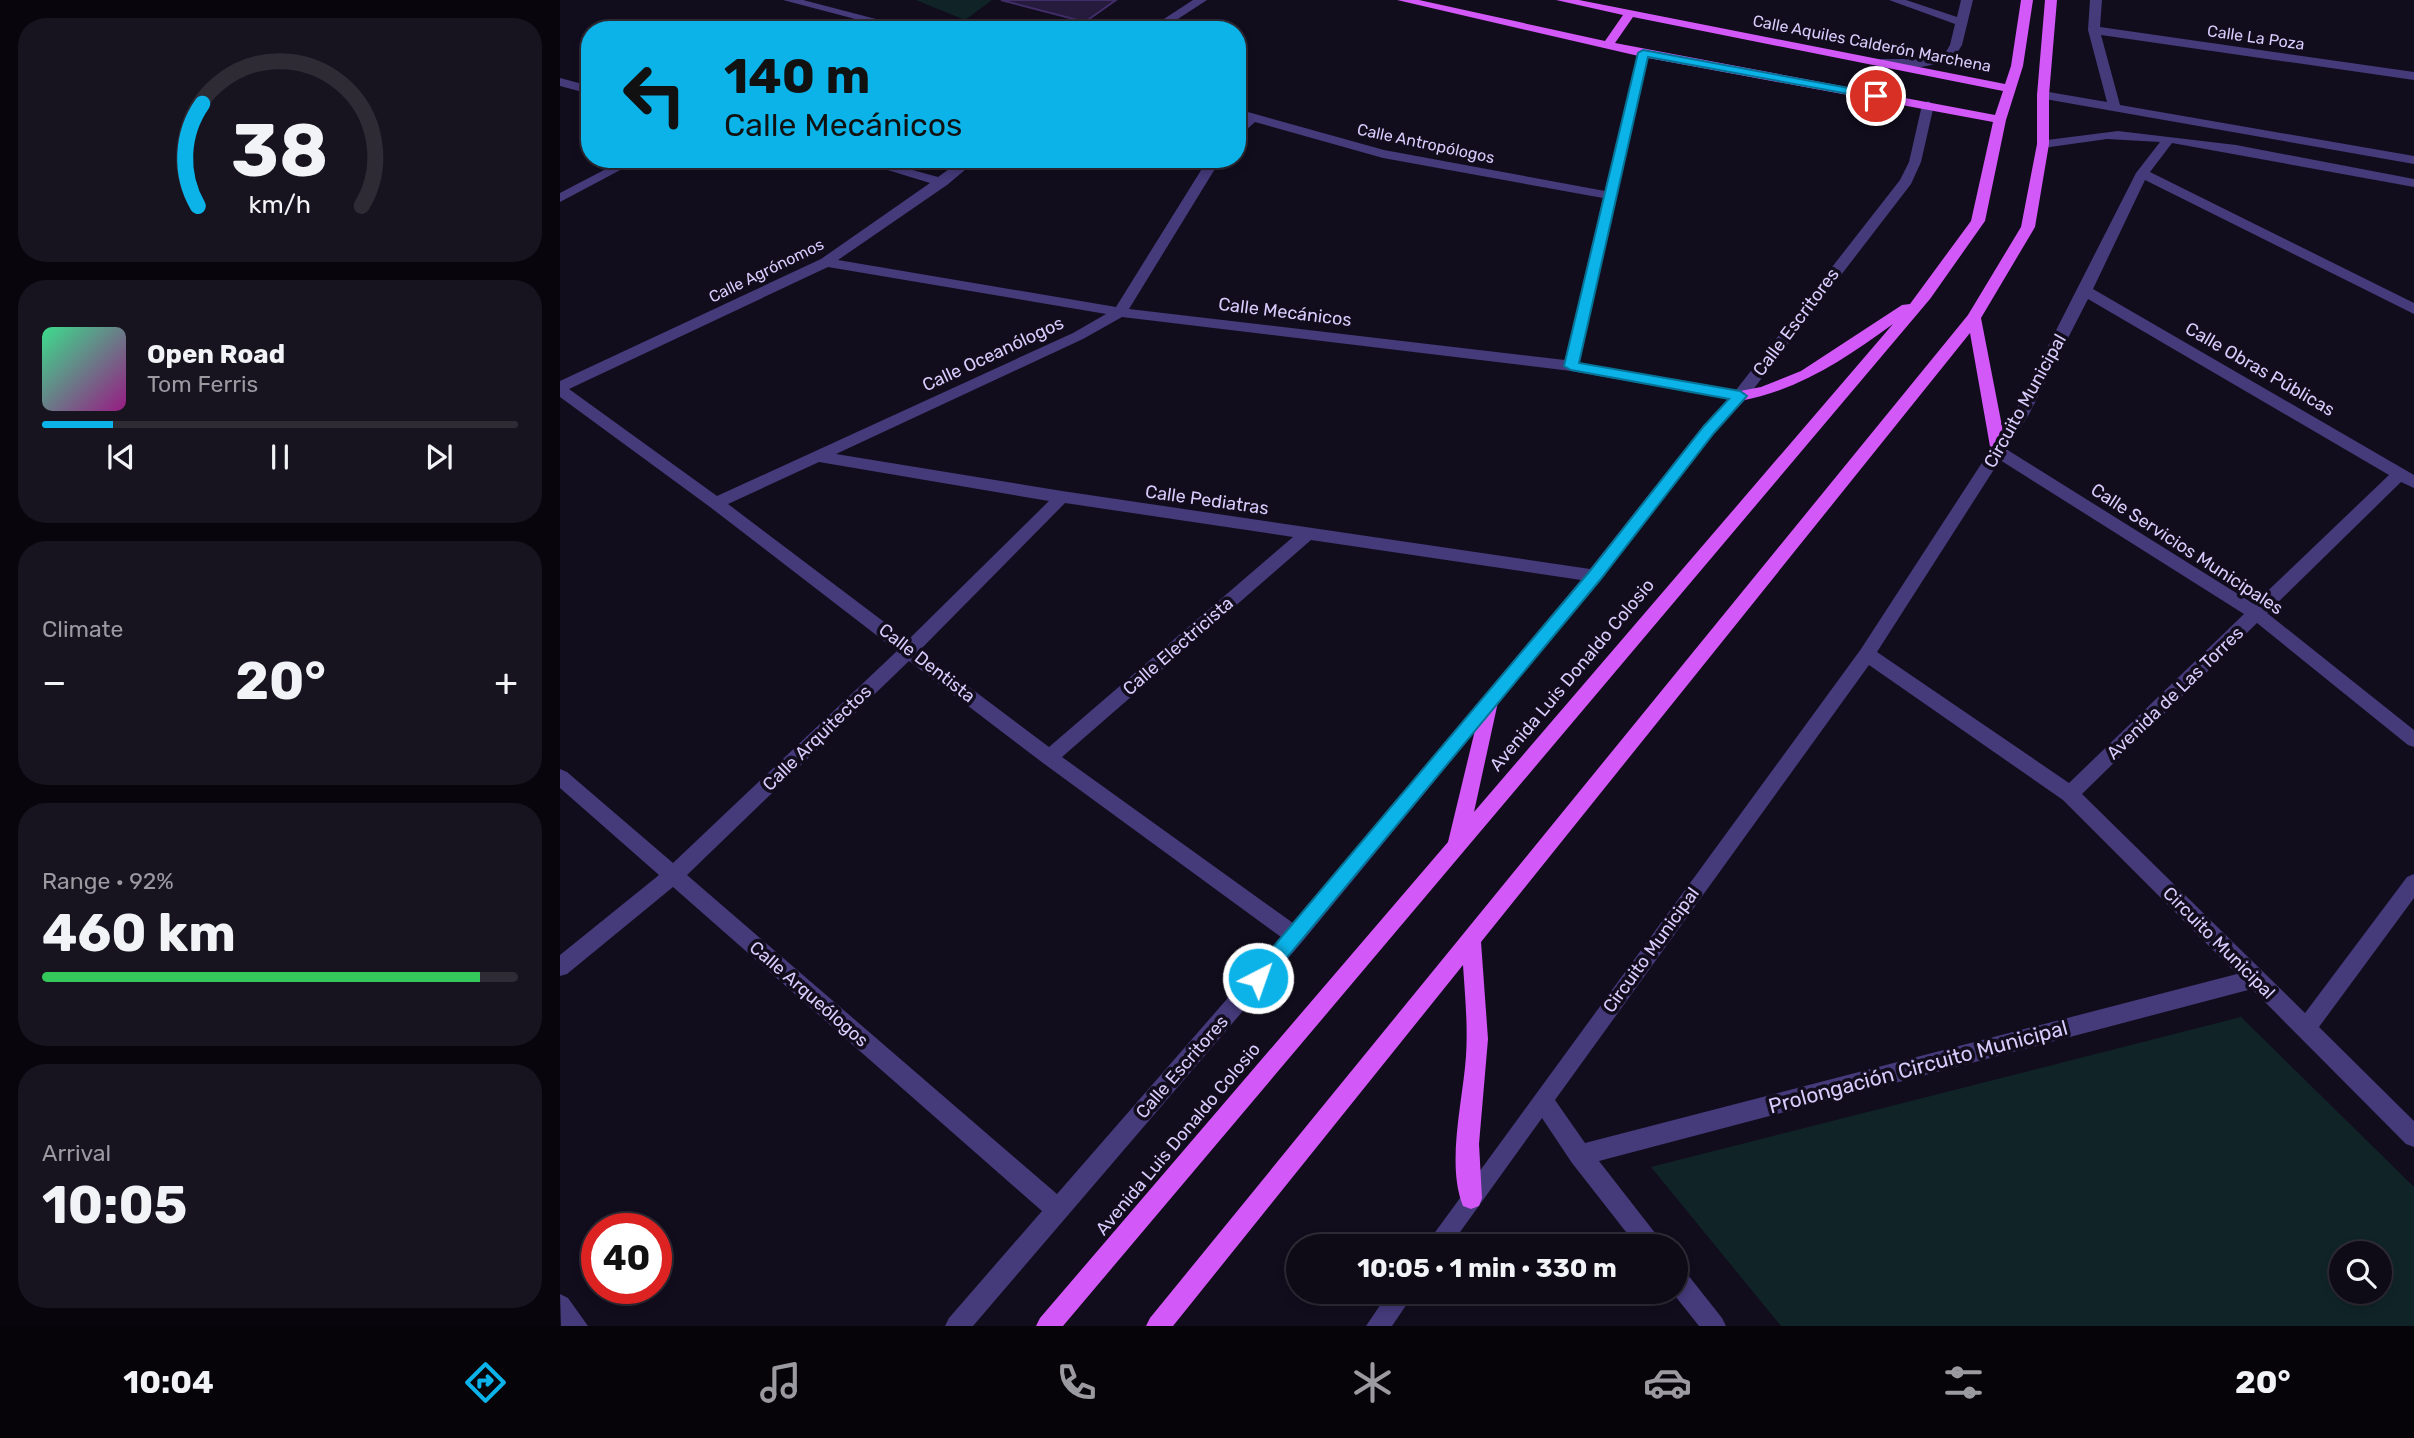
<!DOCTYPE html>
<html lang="en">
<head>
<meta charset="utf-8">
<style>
	:root { --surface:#0e0a16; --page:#17131f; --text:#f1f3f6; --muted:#9b9aa1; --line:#2e2b35; --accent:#0bb3e9 }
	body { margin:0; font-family:Rubik,sans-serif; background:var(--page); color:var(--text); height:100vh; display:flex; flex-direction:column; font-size:26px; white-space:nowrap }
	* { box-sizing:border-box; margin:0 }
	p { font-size:23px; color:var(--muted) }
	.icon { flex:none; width:38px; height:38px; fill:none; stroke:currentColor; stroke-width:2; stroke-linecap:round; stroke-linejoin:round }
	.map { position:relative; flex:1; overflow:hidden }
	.drawer { display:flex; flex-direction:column; gap:18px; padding:18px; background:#08060c; width:560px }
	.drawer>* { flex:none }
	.top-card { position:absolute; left:21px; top:21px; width:665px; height:147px; border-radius:28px; box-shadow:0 4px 10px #0003,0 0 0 2px var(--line); background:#0bb3e9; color:#111; overflow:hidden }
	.controls { position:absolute; left:1769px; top:1241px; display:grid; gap:14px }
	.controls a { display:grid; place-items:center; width:63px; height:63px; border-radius:50%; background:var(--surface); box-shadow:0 4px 10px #0003,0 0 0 2px var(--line); font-size:35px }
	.speed { position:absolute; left:21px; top:1213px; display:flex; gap:14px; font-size:35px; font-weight:700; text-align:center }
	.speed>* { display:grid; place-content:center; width:91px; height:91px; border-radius:50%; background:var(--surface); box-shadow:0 4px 10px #0003,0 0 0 2px var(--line); line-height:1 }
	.speed .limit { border:10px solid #d22; background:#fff; color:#111 }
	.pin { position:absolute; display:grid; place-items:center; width:60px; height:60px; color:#fff; margin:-30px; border:4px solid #fff; border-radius:50%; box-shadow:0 2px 7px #0007 }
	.me { position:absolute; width:77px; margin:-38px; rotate:41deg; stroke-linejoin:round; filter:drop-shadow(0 0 5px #0008) }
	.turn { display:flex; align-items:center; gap:24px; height:147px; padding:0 28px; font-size:32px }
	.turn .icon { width:91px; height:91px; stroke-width:2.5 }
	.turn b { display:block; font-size:49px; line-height:60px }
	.big { font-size:52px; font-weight:700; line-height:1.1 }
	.drawer .card { flex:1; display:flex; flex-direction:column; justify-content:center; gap:10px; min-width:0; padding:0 24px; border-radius:28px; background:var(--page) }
	.drawer .dial { align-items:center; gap:0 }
	.dial svg { height:182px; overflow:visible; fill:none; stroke:var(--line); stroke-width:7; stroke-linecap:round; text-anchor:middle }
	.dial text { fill:var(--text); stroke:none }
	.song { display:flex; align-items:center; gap:21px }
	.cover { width:84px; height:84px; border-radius:10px; background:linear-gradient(135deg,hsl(150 70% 55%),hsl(310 70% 35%)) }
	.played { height:7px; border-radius:4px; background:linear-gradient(90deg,var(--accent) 15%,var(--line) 15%) }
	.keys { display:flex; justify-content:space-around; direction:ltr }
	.heat { display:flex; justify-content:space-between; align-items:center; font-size:38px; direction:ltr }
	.charge { height:10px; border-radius:5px; background:linear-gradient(90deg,#34c759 92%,var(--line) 0) }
	.trip { position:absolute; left:726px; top:1234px; width:402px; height:70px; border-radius:35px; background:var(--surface); box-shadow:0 4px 10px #0003,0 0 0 2px var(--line); font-weight:700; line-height:70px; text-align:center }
	.dock { display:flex; height:112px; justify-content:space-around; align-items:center; background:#060409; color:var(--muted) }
	.dock .icon { width:49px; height:49px }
	.dock .on { color:var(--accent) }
	.dock b { font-size:32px; color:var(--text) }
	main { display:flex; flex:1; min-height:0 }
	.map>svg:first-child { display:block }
</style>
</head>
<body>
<main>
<section class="drawer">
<div class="card dial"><svg viewBox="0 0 100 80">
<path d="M14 69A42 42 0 1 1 86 69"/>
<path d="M14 69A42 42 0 0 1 16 24" stroke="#0bb3e9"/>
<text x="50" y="56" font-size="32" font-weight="700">38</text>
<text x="50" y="72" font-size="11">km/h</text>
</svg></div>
<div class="card">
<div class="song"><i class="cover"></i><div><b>Open Road</b><p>Tom Ferris</p></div></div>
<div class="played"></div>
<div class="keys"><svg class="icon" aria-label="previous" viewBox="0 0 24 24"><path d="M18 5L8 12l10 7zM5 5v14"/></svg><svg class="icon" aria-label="pause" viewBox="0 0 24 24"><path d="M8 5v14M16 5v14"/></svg><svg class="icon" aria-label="next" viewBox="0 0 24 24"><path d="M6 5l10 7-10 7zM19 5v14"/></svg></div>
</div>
<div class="card"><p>Climate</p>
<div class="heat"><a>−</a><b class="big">20°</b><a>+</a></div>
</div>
<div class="card"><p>Range · 92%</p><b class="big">460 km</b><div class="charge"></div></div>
<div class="card"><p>Arrival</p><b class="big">10:05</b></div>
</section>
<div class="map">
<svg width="1854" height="1326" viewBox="0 0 1854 1326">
	<rect width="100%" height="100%" fill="#120d1d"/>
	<g fill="#102427" fill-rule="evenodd">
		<polygon points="356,0 432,0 405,20"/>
		<path d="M1681 1017 1854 1187V1326H1221L1091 1167ZM1782 1253H1820V1292H1782Z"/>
	</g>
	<polygon fill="#261a3d" stroke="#412d68" stroke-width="2" points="441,0 556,0 525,22"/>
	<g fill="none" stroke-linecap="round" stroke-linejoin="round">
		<g fill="#453a7a" fill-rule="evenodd">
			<polygon points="223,0 243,0 358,30 337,30"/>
			<polygon points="633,0 647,0 601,30 587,30"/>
			<polygon points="1329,0 1346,0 1397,17 1401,0 1413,0 1402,45 1392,61 1361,67 1319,66 1319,60 1323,59 1361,59 1384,55 1390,45 1395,24"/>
			<polygon points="1530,0 1542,0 1540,27 1854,72 1854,80 1541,35 1560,105 1854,156 1854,164 1479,98 1479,92 1483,91 1547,102 1528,30"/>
			<path d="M1079 50 1089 53 1019 363 1176 390 1340 180 1349 162 1362 105 1368 101 1374 105 1361 162 1351 184 1185 400 1154 433 1040 580 742 942 413 1326H385L389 1318 482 1211 113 887 7 974 0 976V955L99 875 0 788V769L7 772 113 863 337 651 150 507 0 397V381L261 259 370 183 292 159H313L378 177 403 159H418L387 185 278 260 556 307 648 159H661L569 309 1005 360 1043 198 823 158 695 122 677 138V126L684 119 677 117V109L824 150 1045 191ZM268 267 546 314 513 333 157 496 9 389ZM562 317 1011 371 1168 399 1144 425 1030 569 502 491 276 454 523 339ZM259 462 489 501 348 640 168 504ZM505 503 733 537 489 747 360 650ZM751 540 1021 580 733 923 502 757ZM349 661 483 763 721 937 497 1194 127 875Z"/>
			<polygon points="0,78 30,86 30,94 0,86"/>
			<path d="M1558 131 1676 145 1854 179V187L1612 143 1590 172 1854 303V314L1585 180 1533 289 1854 475V488L1841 482 1707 613 1854 730V747L1848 745 1697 623 1522 794 1745 1013 1847 877 1854 874V898L1759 1027 1854 1121V1147L1846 1144 1692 989 1039 1161 1099 1238 1102 1246H1077L1012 1163 982 1118 890 1246H865L1301 649 1453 415 1576 173 1600 142 1547 139 1483 148 1477 144 1479 141ZM1528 299 1829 475 1694 604 1446 449 1468 416ZM1440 460 1684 614 1509 783 1317 652ZM1309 665 1503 800 1677 974 1025 1143 995 1100Z"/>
			<polygon points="65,159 81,159 0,202 0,193"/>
			<polygon points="1116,1267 1124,1270 1162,1318 1166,1326 1139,1326 1112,1292 1116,1292"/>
			<polygon points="829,1292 855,1292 832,1326 806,1326"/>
			<polygon points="0,1294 8,1298 28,1326 1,1326"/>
		</g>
		<g fill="#d258f7" fill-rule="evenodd">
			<path d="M837 0H859L1045 41 1063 15 996 0H1019L1445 84 1451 66 1461 0H1473L1463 66 1446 120 1425 221 1370 299 503 1326H476L480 1318 888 842 923 697 929 695 935 697 938 702 914 812 1333 324C1285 359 1239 390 1180 401L1172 396 1175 392 1201 387 1241 371 1342 305 1350 304 1411 221 1433 122 1083 57ZM1073 17 1443 91 1435 115 1055 43Z"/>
			<path d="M1485 0H1497L1489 95V144L1475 227 1421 318 1447 452 1444 456H1434L1431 452 1410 333 921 942 928 1039 919 1144 922 1198 919 1206 911 1209 903 1206C886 1164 903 1101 906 1056 908 1026 905 995 903 965L613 1326H586L590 1318 1408 315 1461 227 1477 144V95Z"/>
		</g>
	</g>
	<polygon fill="#0bb3e9" stroke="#077497" stroke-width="2" points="1083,50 1316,93 1322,96 1316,99 1088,57 1019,363 1180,391 1187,396 1154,433 1040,580 705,984 698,987 692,984 689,978 692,972 1029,572 1144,426 1169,399 1011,370 1004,366 1078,53"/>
	<g text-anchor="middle" stroke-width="7" stroke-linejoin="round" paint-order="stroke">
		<g font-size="16" fill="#d8ccfc" stroke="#120d1d">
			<text transform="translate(1696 37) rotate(8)" y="6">Calle La Poza</text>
			<text transform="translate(1312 43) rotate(11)" y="6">Calle Aquiles Calderón Marchena</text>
			<text transform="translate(866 143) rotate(12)" y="6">Calle Antropólogos</text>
			<text transform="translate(206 270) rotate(-26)" y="6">Calle Agrónomos</text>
		</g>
		<g font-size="18" fill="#d8ccfc" stroke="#120d1d">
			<text transform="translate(725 312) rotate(7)" y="6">Calle Mecánicos</text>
			<text transform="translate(1236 322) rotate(-53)" y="6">Calle Escritores</text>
			<text transform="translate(433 354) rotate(-25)" y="6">Calle Oceanólogos</text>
			<text transform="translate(1700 369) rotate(30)" y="6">Calle Obras Públicas</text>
			<text transform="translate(1465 401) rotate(-61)" y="6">Circuito Municipal</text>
			<text transform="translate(647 500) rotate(8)" y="6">Calle Pediatras</text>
			<text transform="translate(1627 549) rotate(33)" y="6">Calle Servicios Municipales</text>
			<text transform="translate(618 646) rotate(-41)" y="6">Calle Electricista</text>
			<text transform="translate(367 663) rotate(38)" y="6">Calle Dentista</text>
			<text transform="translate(1012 675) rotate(-50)" y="6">Avenida Luis Donaldo Colosio</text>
			<text transform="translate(1615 693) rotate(-44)" y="6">Avenida de Las Torres</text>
			<text transform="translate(257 738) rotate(-44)" y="6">Calle Arquitectos</text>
			<text transform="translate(1659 943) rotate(45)" y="6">Circuito Municipal</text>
			<text transform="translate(1091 950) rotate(-54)" y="6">Circuito Municipal</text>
			<text transform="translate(249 994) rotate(41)" y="6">Calle Arqueólogos</text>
			<text transform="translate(622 1067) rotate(-49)" y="6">Calle Escritores</text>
			<text transform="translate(618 1139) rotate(-50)" y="6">Avenida Luis Donaldo Colosio</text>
		</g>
		<g font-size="21" fill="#d8ccfc" stroke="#120d1d">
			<text transform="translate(1358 1067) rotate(-15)" y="7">Prolongación Circuito Municipal</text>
		</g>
	</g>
</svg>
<div class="controls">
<a><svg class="icon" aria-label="search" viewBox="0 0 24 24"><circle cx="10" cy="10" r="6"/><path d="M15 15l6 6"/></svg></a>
</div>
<div class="speed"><div class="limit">40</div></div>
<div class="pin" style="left:1316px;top:96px;background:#d93025"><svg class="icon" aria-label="arrive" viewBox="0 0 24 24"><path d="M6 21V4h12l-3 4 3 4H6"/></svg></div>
<svg class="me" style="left:698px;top:978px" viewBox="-20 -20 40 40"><circle r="17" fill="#0bb3e9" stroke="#fff" stroke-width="3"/><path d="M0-11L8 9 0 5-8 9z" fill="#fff"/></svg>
<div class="trip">10:05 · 1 min · 330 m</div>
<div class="top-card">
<div class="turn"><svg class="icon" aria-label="left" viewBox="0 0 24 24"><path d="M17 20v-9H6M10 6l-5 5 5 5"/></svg><div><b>140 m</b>Calle Mecánicos</div></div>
</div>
</div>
</main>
<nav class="dock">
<b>10:04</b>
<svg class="icon on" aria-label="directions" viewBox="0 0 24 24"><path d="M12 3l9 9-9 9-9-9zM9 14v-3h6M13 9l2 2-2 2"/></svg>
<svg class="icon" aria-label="music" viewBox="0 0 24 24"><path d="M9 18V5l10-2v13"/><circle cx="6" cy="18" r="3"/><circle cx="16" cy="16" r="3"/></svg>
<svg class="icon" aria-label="phone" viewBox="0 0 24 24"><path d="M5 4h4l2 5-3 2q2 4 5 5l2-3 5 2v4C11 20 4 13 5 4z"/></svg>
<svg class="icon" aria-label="climate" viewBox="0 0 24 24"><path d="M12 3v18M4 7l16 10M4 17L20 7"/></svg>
<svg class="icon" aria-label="car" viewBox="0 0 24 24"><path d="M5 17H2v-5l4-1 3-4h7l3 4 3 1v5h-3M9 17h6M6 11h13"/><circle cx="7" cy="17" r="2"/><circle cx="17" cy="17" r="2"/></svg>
<svg class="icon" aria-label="filters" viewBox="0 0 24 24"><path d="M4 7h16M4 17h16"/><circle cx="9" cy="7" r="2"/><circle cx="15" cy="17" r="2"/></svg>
<b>20°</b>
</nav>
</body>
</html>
